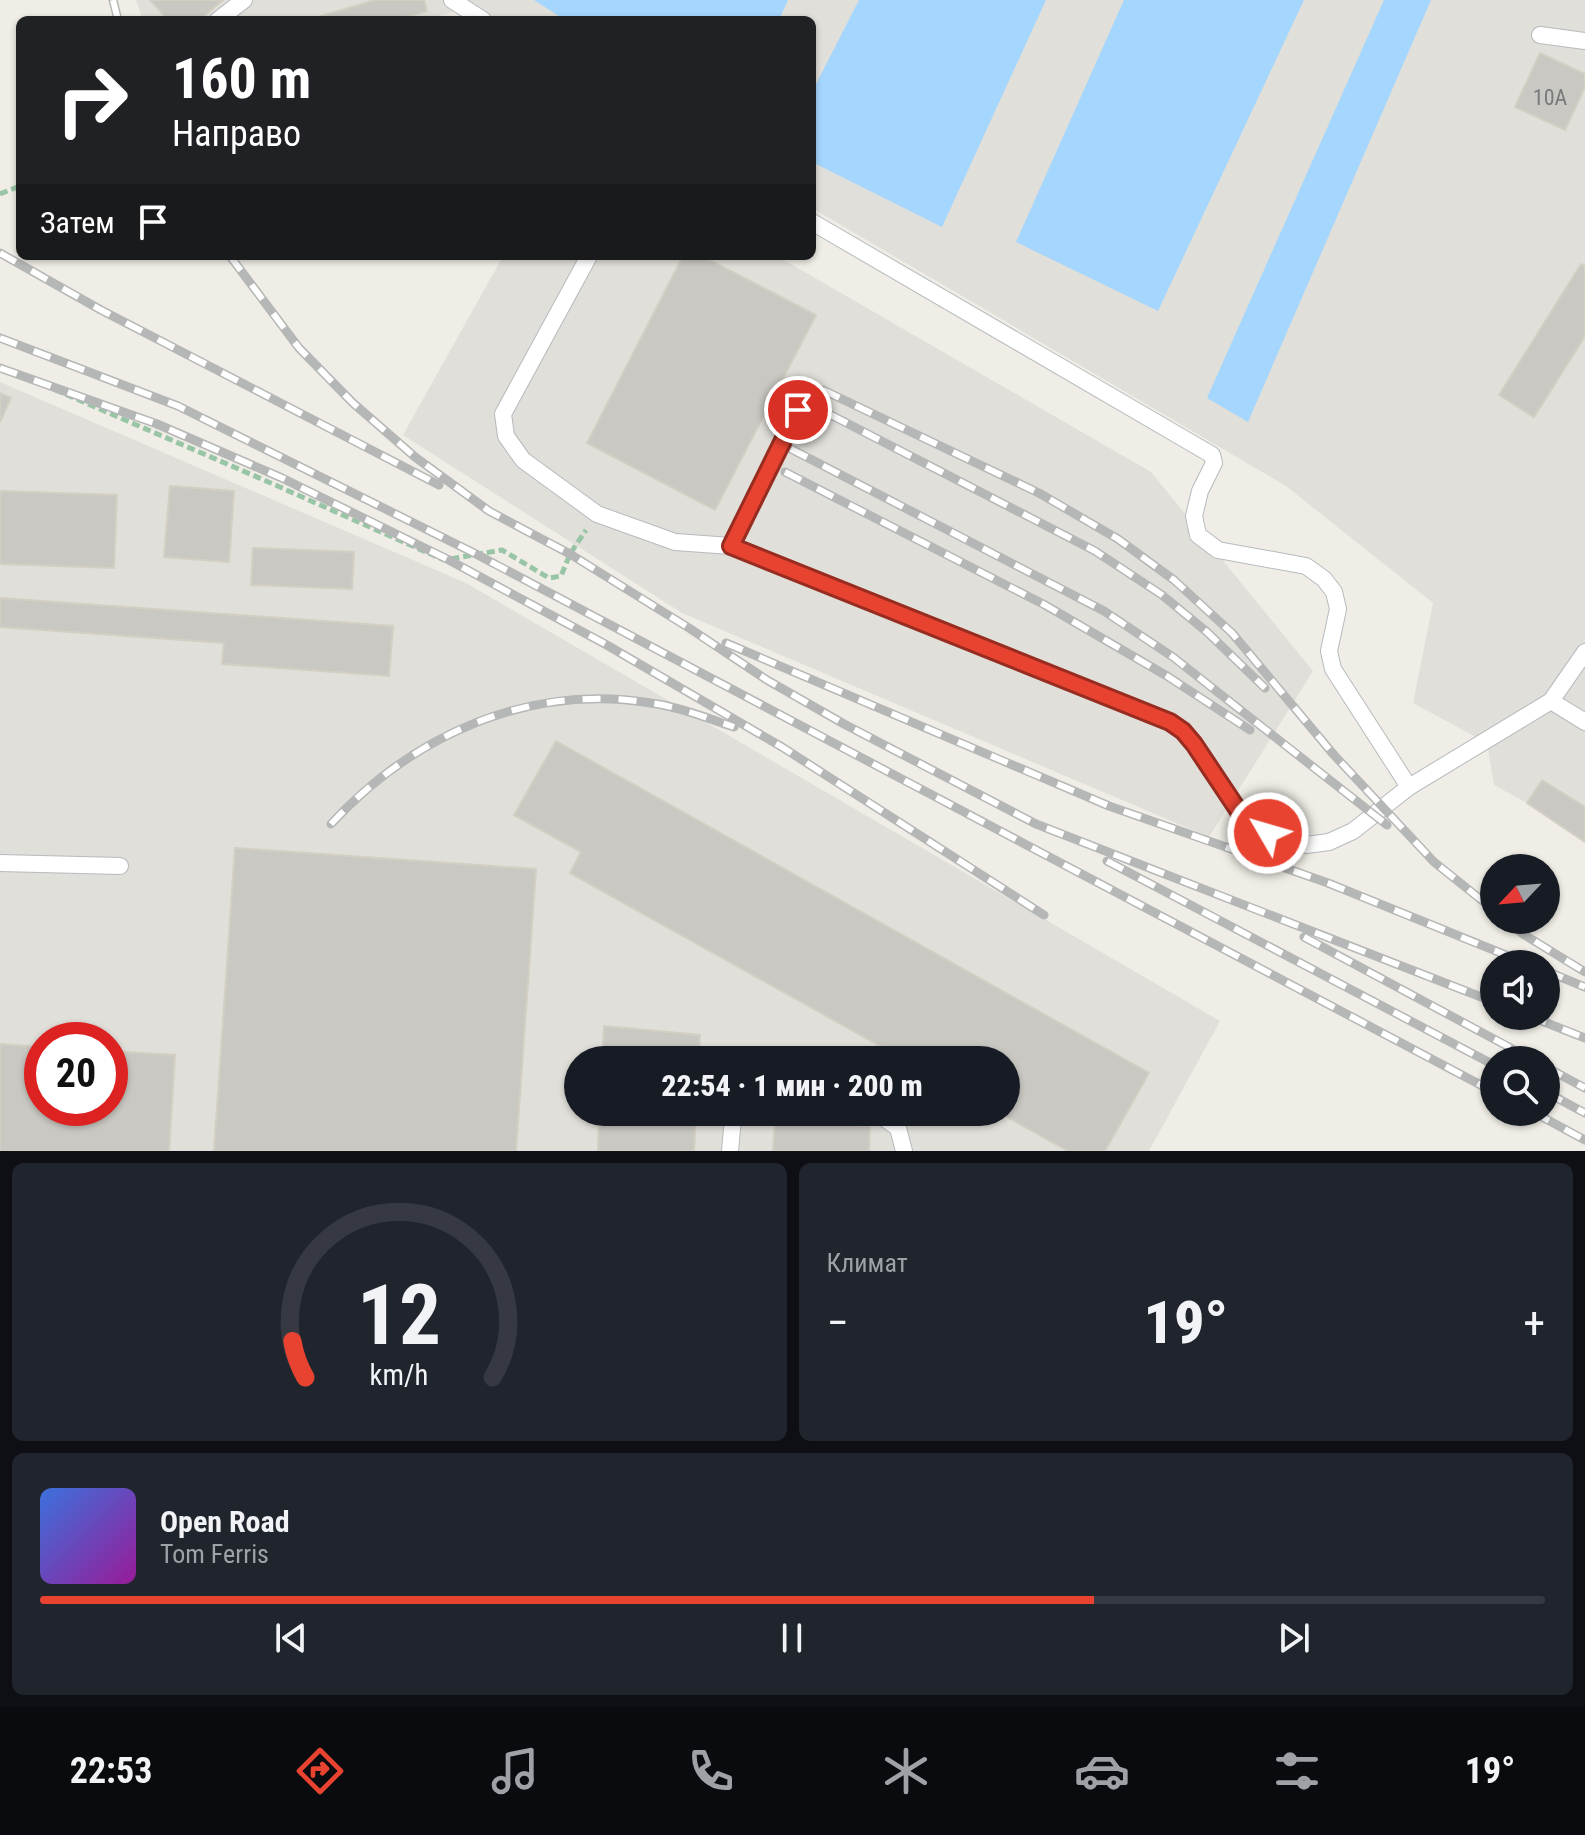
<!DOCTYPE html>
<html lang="ru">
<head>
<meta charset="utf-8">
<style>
	:root { --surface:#171b24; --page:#20242c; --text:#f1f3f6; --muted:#9ea1a6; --line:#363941; --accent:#e84331 }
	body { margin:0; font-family:"Roboto Condensed",sans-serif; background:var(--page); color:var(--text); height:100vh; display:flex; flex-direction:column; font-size:30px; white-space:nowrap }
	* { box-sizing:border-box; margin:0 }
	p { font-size:26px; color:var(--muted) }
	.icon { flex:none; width:44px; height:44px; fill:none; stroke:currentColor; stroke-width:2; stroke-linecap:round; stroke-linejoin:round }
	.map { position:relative; height:1151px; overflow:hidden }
	.panel { display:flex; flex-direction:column; gap:12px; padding:12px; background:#0d0f14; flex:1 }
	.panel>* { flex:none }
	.hud { position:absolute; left:16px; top:16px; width:800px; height:244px; border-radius:12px; box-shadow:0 2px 6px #0004; background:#202124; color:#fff; overflow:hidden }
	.needle { width:52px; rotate:244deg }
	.tools { position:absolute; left:1480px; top:854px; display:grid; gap:16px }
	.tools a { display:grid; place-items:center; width:80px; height:80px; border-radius:50%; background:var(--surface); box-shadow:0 2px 6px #0004; font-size:40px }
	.speed { position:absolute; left:24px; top:1022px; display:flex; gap:16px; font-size:40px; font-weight:700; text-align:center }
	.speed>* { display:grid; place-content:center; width:104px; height:104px; border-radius:50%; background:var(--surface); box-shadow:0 2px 6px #0004; line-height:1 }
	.speed .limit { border:12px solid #d22; background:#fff; color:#111 }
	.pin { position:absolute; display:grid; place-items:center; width:68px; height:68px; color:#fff; margin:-34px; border:4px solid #fff; border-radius:50%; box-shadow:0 2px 8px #0007 }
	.me { position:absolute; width:88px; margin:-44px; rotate:308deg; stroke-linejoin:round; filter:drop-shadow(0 0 6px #0008) }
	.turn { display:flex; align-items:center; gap:28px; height:168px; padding:0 24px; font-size:36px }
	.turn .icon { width:104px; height:104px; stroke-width:2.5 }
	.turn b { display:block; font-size:56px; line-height:68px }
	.then { display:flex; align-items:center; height:76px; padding:0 24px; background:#0003; gap:16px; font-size:30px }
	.big { font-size:60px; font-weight:800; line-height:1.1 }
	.panel .tile { flex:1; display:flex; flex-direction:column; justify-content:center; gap:12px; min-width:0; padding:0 28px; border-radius:12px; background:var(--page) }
	.panel .dial { align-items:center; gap:0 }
	.dial svg { height:208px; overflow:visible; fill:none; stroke:var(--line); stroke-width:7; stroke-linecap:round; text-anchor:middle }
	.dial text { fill:var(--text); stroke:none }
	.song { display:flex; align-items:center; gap:24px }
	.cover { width:96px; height:96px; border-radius:12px; background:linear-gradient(135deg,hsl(220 70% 55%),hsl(300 70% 35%)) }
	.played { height:8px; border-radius:4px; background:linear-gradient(90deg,var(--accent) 70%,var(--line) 70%) }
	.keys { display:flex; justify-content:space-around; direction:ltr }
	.heat { display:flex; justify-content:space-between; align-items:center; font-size:44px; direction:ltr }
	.panel .tiles { flex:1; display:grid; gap:12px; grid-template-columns:1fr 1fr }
	.tile:last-child { grid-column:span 2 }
	.trip { position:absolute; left:564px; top:1046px; width:456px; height:80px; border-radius:40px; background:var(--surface); box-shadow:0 2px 6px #0004; font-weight:800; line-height:80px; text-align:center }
	.tab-bar { display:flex; height:128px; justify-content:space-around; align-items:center; background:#090b0e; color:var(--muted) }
	.tab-bar .icon { width:56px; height:56px }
	.tab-bar .current { color:var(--accent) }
	.tab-bar b { font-size:36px; color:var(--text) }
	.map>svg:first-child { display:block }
</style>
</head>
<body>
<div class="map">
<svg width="1585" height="1151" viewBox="0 0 1585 1151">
	<rect width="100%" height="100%" fill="#efede5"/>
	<g fill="#e0dfd9" fill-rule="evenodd">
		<polygon points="136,0 1585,0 1585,842 1527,803 1494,785 1487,743 1413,703 1433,603 1286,486 812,208 812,20 492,20 469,7 425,20 143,20"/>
		<polygon points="503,256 777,256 1151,472 1313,671 1209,837 682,613 403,435"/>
		<path d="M0 382 466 583 1220 1021 1149 1151H0ZM42 1040H110V1108H42ZM578 1060H1006V1112H578Z"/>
	</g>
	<g fill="#a5d6fe">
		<polygon points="534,0 788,0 779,20 565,20"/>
		<polygon points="859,0 1046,0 942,227 812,162 812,92"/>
		<polygon points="1124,0 1304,0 1158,311 1016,242"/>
		<polygon points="1384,0 1431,0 1248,422 1207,398"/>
	</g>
	<g fill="#cac8c2" stroke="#d4cfc3" stroke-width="2">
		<polygon points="150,0 223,0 199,20 168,20"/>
		<polygon points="375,0 424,0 427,11 396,20 308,20"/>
		<polygon points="1540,53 1585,74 1585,87 1565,130 1515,107"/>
		<polygon points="683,256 702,256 816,315 715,510 587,443"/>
		<polygon points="1581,264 1585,266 1585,336 1534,417 1499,395"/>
		<polygon points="0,393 11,398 0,422"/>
		<polygon points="170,486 234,491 229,562 164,557"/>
		<polygon points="0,491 117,495 114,568 0,564"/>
		<polygon points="253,548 354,552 352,589 251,585"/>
		<polygon points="0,598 393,626 389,676 222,664 224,643 0,627"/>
		<polygon points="556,741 1149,1073 1105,1151 1068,1151 998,1112 1006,1112 1006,1060 905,1060 570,873 581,852 514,815"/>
		<polygon points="1542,780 1585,807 1585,842 1527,803"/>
		<polygon points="235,848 536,869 516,1151 214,1151"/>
		<polygon points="604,1026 700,1035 699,1060 602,1060"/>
		<polygon points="0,1044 42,1047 42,1108 110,1108 110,1051 175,1055 169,1151 0,1151"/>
		<polygon points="599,1112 696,1112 694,1151 598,1151"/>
		<polygon points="775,1121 870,1126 869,1151 773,1151"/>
	</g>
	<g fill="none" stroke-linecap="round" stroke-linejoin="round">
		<defs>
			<g id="lane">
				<polyline points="452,0 483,20"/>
				<polyline points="218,20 244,0"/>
				<polyline points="1540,35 1585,41"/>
				<polyline points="812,222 1212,455 1214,463 1200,491 1194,516 1198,535 1218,550 1306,566 1324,579 1334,592 1338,609 1329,651 1333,669 1409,787"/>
				<polyline points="589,256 503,414 506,436 523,460 597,514 675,542 731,546 1170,722 1183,731 1194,744 1240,813 1252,826 1284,841 1306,845 1329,842 1353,831 1409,787 1551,701"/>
				<polyline points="731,546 798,410"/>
				<polyline points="1585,652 1551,701 1585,722"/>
				<polyline points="0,863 120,866"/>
				<polyline points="876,1112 898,1128 904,1151"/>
				<polyline points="730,1151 733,1118 736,1112"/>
			</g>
		</defs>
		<use href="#lane" stroke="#b7babe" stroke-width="18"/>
		<g stroke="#99c5a7" stroke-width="5" stroke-dasharray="8 4" stroke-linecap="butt">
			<polyline points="0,194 20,186"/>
			<polyline points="0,366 264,480 444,560 502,550 549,578 561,576 570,554 586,530"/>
		</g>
		<use href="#lane" stroke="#fff" stroke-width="16"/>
		<defs>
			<g id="rail">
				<polyline points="113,0 118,20"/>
				<polyline points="0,253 101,310 439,485"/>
				<polyline points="230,256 299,348 353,403 415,457 489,511 570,554 689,628 767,680 844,724 1036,824 1494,1002"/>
				<polyline points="0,338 178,406 476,554 1494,1092"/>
				<polyline points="0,368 157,424 282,478 447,559 605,644 782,747 1044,915"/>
				<polyline points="823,390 1039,493 1118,539 1174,580 1232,633 1334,755 1434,862 1494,910"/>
				<polyline points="831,415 1095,551 1162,595 1207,632 1265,688"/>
				<polyline points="791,449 1104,611 1173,657 1387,825"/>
				<polyline points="785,472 1045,605 1167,676 1250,730"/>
				<polyline points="726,643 1109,806 1328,883 1528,964"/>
				<path d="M331 824C413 735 529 683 651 703 679 707 707 718 734 727"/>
				<polyline points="1107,861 1494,1065"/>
				<polyline points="1506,920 1523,934 1585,972"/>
				<polyline points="1304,937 1533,1060"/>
				<polyline points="1546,971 1585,987"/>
				<polyline points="1529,1016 1585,1038"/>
				<polyline points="1546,1067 1585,1088"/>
				<polyline points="1546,1092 1585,1113"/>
				<polyline points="1533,1112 1585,1140"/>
			</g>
		</defs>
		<use href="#rail" stroke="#b5b6b6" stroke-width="9"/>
		<use href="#rail" stroke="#fff" stroke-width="6" stroke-dasharray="18" stroke-linecap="butt"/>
	</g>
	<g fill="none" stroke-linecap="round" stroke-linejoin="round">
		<defs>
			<polyline id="route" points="798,410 731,546 1170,722 1183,731 1194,744 1240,813 1252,826 1268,833"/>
		</defs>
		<use href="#route" stroke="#972c20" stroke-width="20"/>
		<use href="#route" stroke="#e84331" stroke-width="14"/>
	</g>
	<g text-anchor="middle" stroke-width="7" stroke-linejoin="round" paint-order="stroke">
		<g font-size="22" fill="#787a7c">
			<text x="1550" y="105">10А</text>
		</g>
	</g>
</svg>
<div class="tools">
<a><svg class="needle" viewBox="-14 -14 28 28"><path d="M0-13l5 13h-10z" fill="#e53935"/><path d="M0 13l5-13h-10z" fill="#9ea1a6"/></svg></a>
<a><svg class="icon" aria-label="sound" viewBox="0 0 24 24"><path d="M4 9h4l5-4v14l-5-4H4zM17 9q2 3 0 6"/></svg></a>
<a><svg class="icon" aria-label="search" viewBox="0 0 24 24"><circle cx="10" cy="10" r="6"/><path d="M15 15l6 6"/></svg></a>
</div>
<div class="speed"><div class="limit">20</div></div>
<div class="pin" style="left:798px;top:410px;background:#d93025"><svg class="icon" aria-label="arrive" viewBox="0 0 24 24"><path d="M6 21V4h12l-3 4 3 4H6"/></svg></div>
<svg class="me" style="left:1268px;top:833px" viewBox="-20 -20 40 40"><circle r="17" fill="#e84331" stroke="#fff" stroke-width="3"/><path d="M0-11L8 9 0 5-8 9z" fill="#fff"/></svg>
<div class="trip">22:54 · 1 мин · 200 m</div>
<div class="hud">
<div class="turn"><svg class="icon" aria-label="right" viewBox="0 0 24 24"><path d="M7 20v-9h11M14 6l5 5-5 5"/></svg><div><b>160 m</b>Направо</div></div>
<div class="then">Затем<svg class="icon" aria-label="arrive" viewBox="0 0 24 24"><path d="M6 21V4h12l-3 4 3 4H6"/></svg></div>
</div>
</div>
<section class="panel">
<div class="tiles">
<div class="tile dial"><svg viewBox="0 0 100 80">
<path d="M14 69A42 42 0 1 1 86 69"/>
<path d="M14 69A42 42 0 0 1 9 55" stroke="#e84331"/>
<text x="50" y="56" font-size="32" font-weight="700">12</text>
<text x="50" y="72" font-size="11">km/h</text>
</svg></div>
<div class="tile"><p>Климат</p>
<div class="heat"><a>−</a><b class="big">19°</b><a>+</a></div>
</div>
<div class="tile">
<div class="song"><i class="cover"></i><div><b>Open Road</b><p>Tom Ferris</p></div></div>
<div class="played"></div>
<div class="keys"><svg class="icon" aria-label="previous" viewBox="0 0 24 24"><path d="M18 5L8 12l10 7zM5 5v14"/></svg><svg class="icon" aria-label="pause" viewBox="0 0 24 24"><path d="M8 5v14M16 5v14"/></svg><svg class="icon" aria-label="next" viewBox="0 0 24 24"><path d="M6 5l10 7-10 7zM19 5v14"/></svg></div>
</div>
</div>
</section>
<nav class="tab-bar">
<b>22:53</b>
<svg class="icon current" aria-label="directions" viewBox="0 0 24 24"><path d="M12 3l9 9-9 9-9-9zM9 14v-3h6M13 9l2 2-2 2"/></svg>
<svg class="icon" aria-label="music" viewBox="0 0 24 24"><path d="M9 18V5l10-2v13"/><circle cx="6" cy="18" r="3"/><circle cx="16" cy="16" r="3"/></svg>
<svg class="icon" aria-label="phone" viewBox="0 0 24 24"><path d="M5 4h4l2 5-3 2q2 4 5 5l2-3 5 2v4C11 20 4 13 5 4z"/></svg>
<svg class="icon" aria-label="climate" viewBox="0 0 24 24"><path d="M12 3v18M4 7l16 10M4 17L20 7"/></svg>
<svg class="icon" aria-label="car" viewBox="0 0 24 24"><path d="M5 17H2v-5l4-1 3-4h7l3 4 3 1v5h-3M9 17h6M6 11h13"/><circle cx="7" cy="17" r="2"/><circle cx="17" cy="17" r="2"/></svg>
<svg class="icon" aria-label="filters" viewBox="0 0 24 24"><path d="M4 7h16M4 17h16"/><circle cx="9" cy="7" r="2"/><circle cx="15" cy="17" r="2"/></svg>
<b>19°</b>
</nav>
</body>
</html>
